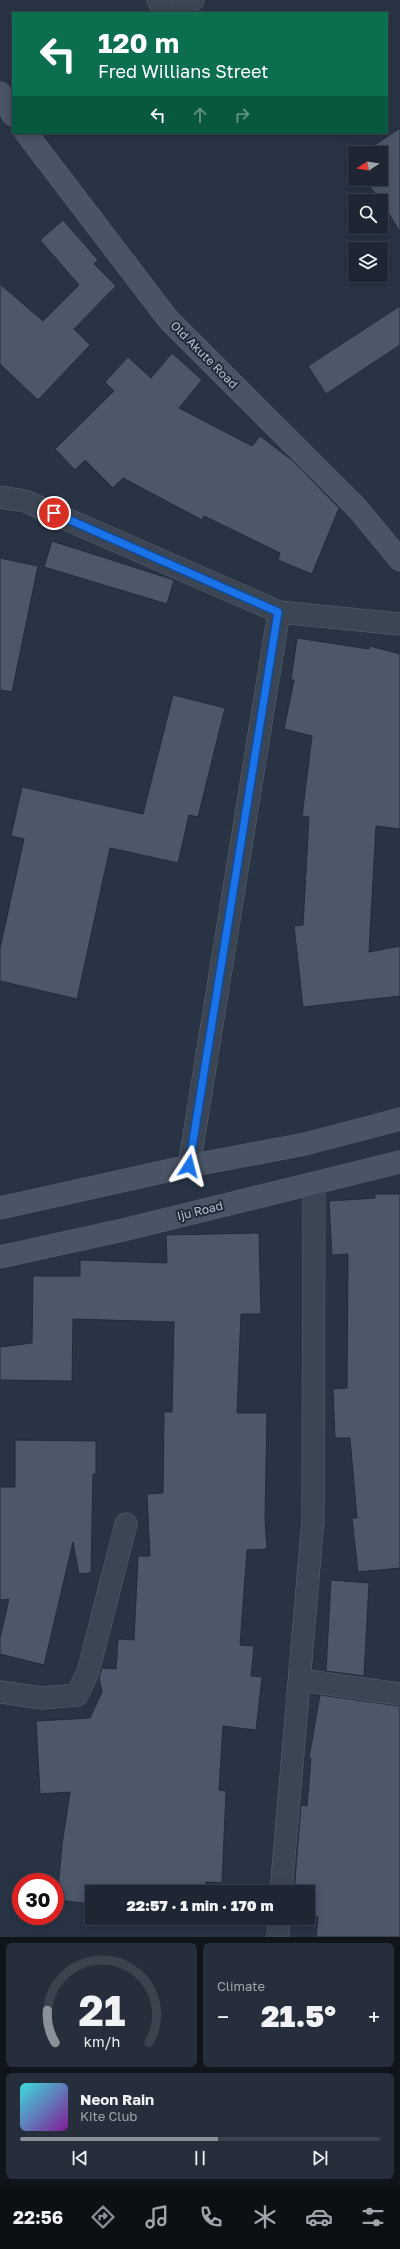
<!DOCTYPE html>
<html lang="en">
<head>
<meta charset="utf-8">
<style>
	:root { --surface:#1e2633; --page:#262e3b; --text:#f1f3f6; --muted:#a1a5ac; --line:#3c434e; --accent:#8c9099 }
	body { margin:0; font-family:"Golos Text",sans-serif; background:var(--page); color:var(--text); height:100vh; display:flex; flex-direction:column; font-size:15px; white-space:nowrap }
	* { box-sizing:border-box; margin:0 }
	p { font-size:13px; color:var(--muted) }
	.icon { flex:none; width:22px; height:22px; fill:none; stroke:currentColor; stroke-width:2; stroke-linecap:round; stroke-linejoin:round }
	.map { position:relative; height:1937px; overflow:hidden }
	.side { display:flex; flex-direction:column; gap:6px; padding:6px; background:#10151c; flex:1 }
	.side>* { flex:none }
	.top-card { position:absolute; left:12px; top:12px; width:376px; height:122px; border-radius:0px; box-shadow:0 2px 10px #0003,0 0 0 1px var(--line); background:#0b6e4f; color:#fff; overflow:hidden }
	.needle { width:26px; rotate:258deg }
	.buttons { position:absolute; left:348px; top:146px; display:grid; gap:8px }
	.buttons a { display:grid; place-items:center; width:40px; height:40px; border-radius:0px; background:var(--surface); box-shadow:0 2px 10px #0003,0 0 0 1px var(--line); font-size:20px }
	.speed { position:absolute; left:12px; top:1873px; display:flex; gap:8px; font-size:20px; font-weight:700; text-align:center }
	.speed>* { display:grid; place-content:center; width:52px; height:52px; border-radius:50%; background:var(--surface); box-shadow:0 2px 10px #0003,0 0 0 1px var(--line); line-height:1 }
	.speed .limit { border:6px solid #d22; background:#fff; color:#111 }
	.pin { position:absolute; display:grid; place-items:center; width:34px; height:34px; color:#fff; margin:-17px; border:2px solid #fff; border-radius:50%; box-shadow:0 1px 4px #0007 }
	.me { position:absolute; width:44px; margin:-22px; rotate:9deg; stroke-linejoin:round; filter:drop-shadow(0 0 3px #0008) }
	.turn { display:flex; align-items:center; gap:14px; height:84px; padding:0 20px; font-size:18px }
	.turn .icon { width:52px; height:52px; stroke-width:2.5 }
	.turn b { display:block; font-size:28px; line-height:34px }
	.lanes { display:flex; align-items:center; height:38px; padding:0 20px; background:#0003; justify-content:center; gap:20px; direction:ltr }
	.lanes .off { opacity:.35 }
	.big { font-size:30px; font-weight:800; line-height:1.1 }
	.side .tile { flex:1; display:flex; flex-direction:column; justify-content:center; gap:6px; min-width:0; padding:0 14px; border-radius:6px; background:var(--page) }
	.side .dial { align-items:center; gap:0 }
	.dial svg { height:104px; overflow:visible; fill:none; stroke:var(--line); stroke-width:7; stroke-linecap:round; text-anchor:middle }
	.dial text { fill:var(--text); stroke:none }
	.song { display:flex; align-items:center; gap:12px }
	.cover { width:48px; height:48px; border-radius:6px; background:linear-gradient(135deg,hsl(180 70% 55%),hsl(290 70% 35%)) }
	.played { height:4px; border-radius:2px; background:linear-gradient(90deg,var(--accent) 55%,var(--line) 55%) }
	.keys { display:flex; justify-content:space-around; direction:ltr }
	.heat { display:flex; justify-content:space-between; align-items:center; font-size:22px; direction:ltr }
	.side .tiles { flex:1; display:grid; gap:6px; grid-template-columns:1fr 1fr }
	.tile:last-child { grid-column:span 2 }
	.trip { position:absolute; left:85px; top:1885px; width:230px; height:40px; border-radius:0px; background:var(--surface); box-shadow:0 2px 10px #0003,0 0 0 1px var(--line); font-weight:800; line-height:40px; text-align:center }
	.menu { display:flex; height:64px; justify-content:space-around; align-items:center; background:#0c0f14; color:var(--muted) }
	.menu .icon { width:28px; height:28px }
	.menu .active { color:var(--accent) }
	.menu b { font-size:18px; color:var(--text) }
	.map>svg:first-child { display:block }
</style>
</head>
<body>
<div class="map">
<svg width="400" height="1937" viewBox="0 0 400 1937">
	<rect width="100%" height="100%" fill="#283344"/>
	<g fill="#4c576a" stroke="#232c3b">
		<polygon points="400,128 400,232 381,201 364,179 381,179 381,153 363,153"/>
		<polygon points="63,220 98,260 94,264 116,286 74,329 90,345 38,400 0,364 0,284 43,321 79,285 40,240"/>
		<polygon points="400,306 400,345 326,394 308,366"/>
		<polygon points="172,353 202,380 179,408 252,446 260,436 293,461 339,508 312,574 278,560 280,553 204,516 202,520 123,478 113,488 85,460 75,470 55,449 114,391 105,382 128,357 151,378"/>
		<polygon points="52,541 174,580 167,604 44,567"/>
		<polygon points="0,558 38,566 12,692 0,690"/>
		<polygon points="297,638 369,649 370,646 400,654 400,829 376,826 369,952 400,946 400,996 303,1007 294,926 303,925 309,817 302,816 312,736 284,729 294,680 291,680"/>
		<polygon points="173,695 225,708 198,817 189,815 178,863 110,848 77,999 0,981 0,948 24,839 11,836 22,787 143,814"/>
		<polygon points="375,1194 400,1194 400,1568 358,1572 352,1518 357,1518 350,1438 335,1438 333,1389 347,1388 348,1254 332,1255 329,1201 375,1198"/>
		<polygon points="259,1233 261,1314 241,1314 237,1413 267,1413 265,1519 267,1549 247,1550 240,1645 254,1646 251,1676 262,1677 256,1730 223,1726 219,1790 226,1791 222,1883 206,1882 206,1892 92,1892 92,1904 57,1900 62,1845 70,1792 40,1794 36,1721 90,1718 102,1692 99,1678 102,1668 116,1669 118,1639 134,1640 138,1556 150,1556 147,1494 163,1493 164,1412 172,1412 174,1322 73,1319 72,1381 0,1380 0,1347 32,1343 33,1276 80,1276 80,1260 167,1263 166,1235"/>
		<polygon points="15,1440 96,1441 96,1474 93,1474 91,1573 79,1574 73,1542 44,1665 0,1654 0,1638 9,1599 0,1600 0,1487 15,1487"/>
		<polygon points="331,1580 369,1583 364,1676 326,1671"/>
		<polygon points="320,1695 400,1706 400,1937 316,1937 318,1917 308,1916 308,1892 294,1892 301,1805 307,1806 311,1758 309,1758"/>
	</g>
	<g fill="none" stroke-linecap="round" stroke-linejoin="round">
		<defs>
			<g id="street">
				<polyline points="158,0 166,13"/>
				<polyline points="174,13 193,0"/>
				<polyline points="0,497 25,501 279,612 400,624"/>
				<polyline points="189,1166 279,612"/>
				<polyline points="300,1680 400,1694"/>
				<polyline points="0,1692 42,1698 77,1695 88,1672 126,1524"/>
				<polyline points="281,1892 313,1520 314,1184"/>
				<polyline points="278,1937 279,1918"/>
			</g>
			<g id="secondary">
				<polyline points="0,93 13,115"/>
				<polyline points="26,133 168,319 357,508 400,560"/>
				<polyline points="0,1208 189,1166 305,1144 400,1119"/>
				<polyline points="0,1257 123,1230 400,1162"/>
			</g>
		</defs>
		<use href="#street" stroke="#5a6371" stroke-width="23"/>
		<use href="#secondary" stroke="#5a6371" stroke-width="23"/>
		<use href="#street" stroke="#3c4553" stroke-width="22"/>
		<use href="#secondary" stroke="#4a5466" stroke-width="22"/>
	</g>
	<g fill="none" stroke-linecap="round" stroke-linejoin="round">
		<defs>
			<polyline id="route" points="54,513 278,612 189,1166"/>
		</defs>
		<use href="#route" stroke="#114b97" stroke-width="10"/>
		<use href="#route" stroke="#1a73e8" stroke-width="7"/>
	</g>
	<g text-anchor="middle" stroke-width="4" stroke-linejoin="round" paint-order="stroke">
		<g font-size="12" fill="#b9c1cd" stroke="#202a39">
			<text transform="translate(204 355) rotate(45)" y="4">Old Akute Road</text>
			<text transform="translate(200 1211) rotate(-14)" y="4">Iju Road</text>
		</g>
	</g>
</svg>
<div class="buttons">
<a><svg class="needle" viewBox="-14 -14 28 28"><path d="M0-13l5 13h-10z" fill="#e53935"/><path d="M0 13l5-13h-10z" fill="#a1a5ac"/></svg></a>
<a><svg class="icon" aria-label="search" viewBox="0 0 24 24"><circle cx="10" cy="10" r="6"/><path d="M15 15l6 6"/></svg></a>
<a><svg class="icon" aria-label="layers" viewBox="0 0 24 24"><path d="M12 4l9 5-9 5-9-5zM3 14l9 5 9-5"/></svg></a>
</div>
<div class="speed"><div class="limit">30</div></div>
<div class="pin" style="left:54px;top:513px;background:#d93025"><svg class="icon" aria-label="arrive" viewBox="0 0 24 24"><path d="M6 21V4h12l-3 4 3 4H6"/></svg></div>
<svg class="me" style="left:189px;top:1166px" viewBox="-20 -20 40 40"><path d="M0-17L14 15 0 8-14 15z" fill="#1a73e8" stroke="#fff" stroke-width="4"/></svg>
<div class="trip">22:57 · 1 min · 170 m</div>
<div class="top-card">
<div class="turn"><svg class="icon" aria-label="left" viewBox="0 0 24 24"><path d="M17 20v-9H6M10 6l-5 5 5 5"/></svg><div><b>120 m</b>Fred Willians Street</div></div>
<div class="lanes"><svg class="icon" aria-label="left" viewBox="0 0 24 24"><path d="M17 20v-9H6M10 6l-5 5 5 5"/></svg><svg class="icon off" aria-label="ahead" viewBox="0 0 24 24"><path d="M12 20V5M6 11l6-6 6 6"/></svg><svg class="icon off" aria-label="right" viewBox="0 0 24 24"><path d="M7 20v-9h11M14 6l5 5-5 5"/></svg></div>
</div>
</div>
<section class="side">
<div class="tiles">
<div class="tile dial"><svg viewBox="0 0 100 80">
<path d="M14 69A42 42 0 1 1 86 69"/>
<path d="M14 69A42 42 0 0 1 8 44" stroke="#8c9099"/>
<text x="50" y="56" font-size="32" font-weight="700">21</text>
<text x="50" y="72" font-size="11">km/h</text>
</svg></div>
<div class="tile"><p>Climate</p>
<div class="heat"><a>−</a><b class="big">21.5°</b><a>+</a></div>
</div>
<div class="tile">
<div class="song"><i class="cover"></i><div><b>Neon Rain</b><p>Kite Club</p></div></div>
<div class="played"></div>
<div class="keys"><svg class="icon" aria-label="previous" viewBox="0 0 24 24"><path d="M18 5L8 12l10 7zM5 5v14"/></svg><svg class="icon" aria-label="pause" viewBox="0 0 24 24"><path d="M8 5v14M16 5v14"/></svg><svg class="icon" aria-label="next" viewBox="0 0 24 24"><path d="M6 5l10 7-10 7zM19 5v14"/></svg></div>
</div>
</div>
</section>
<nav class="menu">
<b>22:56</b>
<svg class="icon active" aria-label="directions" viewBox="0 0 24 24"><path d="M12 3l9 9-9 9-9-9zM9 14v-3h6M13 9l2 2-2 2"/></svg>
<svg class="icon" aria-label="music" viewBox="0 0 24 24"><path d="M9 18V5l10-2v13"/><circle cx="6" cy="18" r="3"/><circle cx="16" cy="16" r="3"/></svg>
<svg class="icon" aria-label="phone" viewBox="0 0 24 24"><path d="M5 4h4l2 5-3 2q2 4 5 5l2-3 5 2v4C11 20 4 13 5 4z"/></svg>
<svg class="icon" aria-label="climate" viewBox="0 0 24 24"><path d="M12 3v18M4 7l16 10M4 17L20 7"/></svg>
<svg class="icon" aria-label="car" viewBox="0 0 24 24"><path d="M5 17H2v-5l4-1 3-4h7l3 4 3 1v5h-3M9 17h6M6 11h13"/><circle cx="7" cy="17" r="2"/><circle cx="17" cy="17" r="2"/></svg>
<svg class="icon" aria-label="filters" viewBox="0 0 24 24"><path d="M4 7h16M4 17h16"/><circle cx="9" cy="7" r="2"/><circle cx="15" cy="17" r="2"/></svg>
</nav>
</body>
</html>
